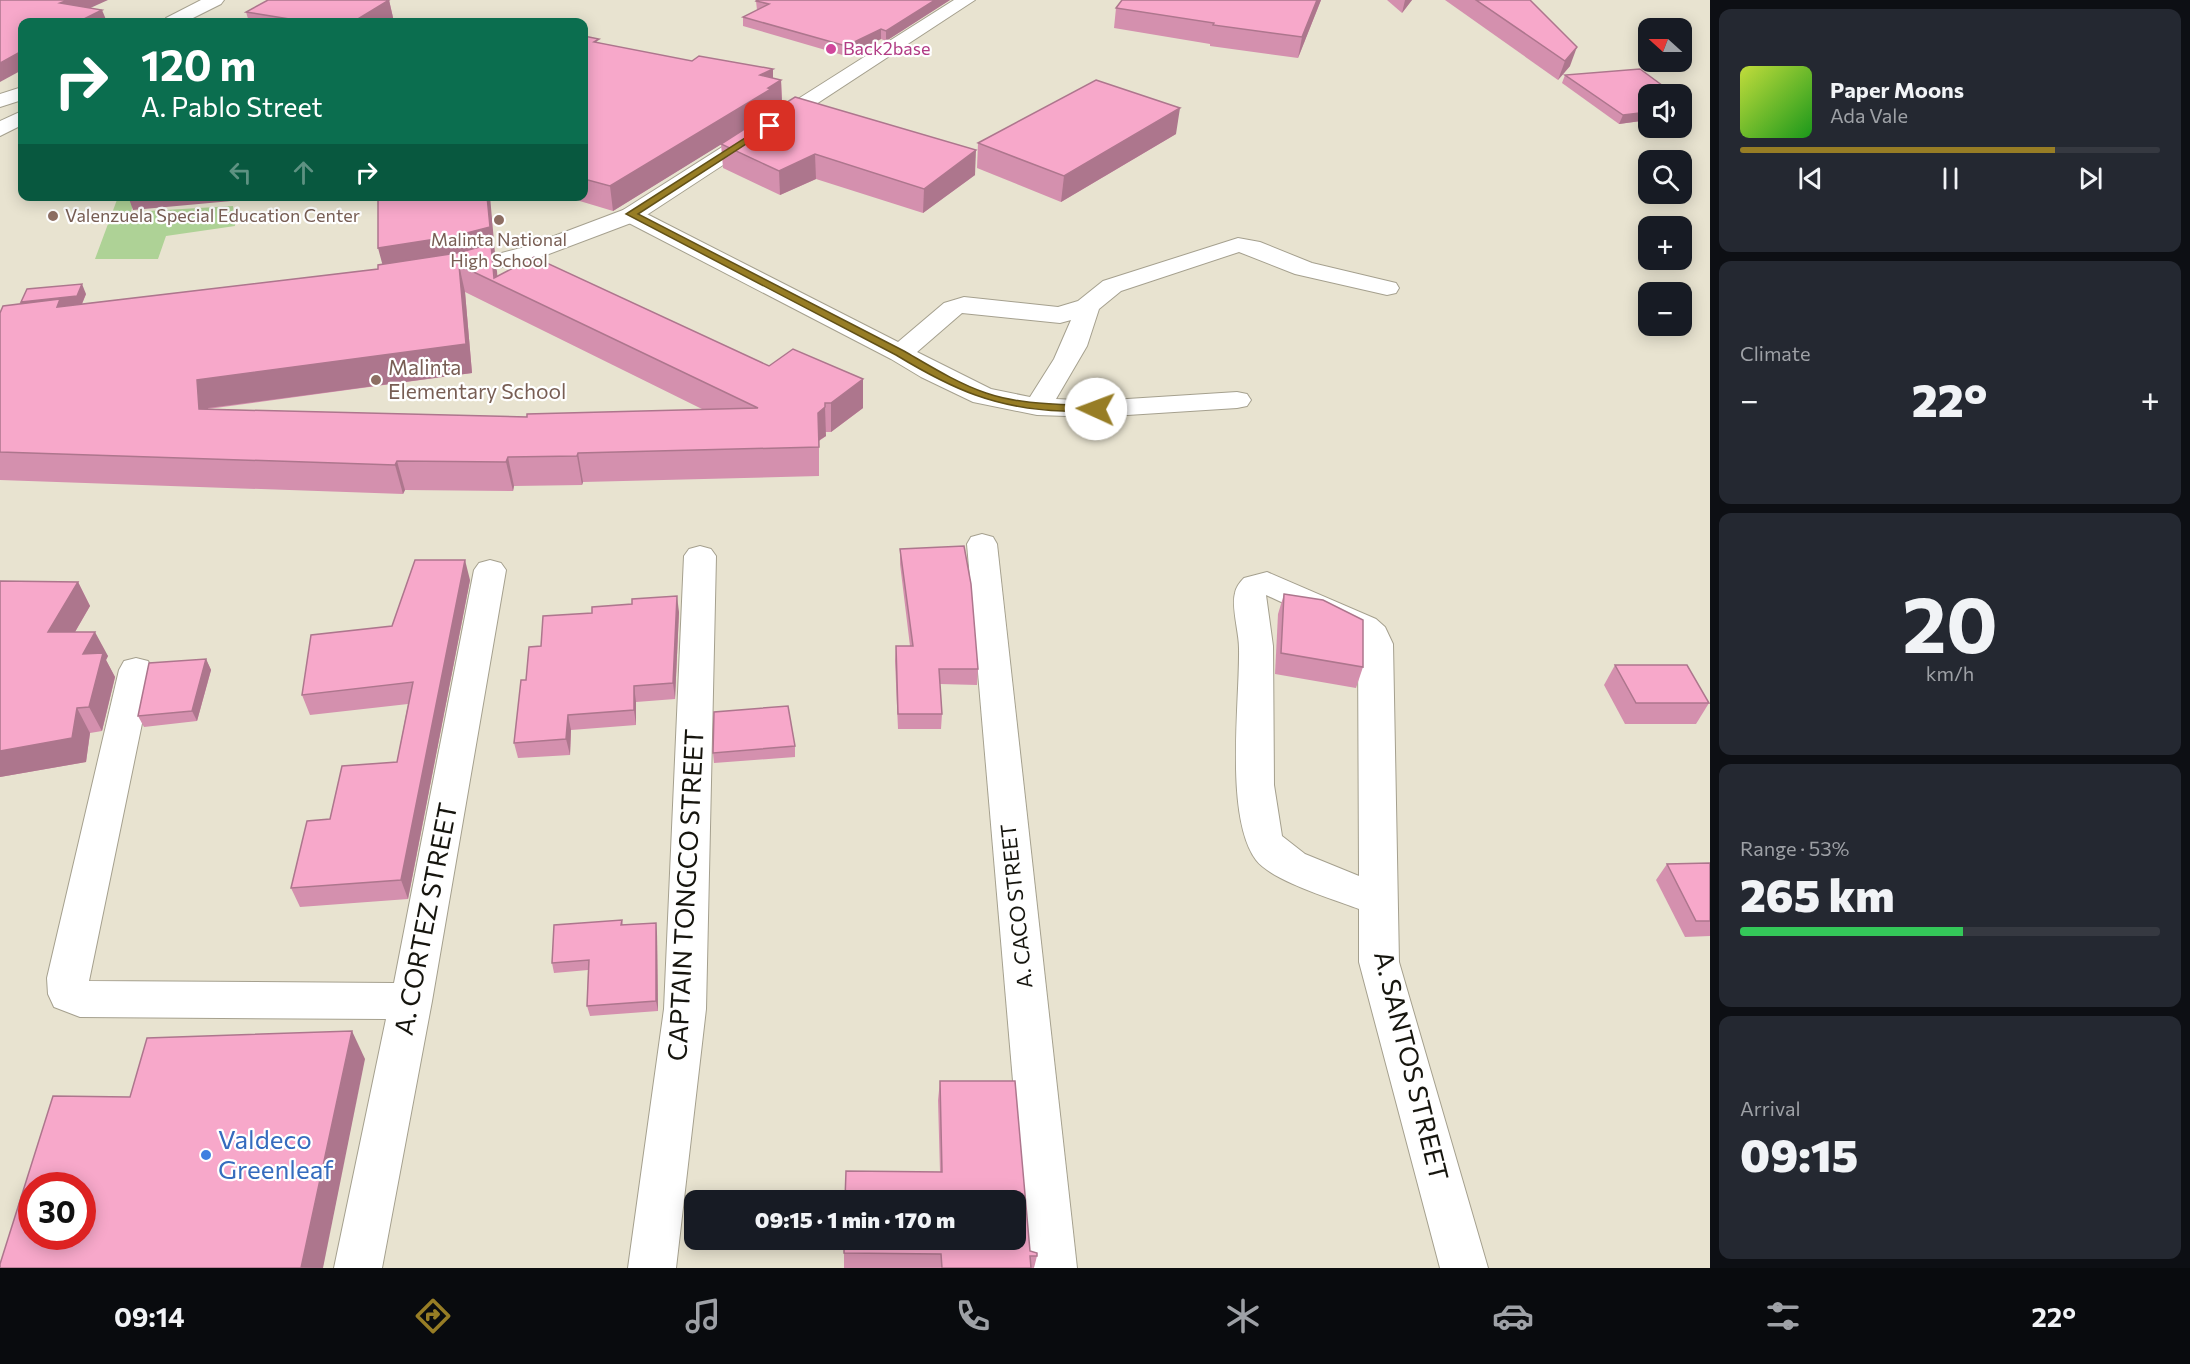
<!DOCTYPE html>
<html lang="en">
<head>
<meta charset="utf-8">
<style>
	:root { --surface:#171b24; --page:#242831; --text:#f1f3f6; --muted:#9ea1a6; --line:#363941; --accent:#977d25 }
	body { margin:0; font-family:Commissioner,sans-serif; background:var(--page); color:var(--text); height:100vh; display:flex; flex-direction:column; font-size:22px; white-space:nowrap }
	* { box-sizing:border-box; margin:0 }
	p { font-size:20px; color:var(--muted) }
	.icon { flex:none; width:33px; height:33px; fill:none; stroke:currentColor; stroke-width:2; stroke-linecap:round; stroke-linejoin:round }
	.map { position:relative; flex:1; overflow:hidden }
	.panel { display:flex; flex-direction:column; gap:9px; padding:9px; background:#0d0f14; width:480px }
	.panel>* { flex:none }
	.guide { position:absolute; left:18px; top:18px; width:570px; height:183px; border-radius:12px; box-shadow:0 3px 15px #0003; background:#0b6e4f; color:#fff; overflow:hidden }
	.needle { width:39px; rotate:291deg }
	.controls { position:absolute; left:1638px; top:18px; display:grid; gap:12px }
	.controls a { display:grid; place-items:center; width:54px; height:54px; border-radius:12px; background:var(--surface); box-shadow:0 3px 15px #0003; font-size:30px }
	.speed { position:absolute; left:18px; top:1172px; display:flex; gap:12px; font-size:30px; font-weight:700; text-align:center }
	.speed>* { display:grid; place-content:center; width:78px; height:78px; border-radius:50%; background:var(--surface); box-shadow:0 3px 15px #0003; line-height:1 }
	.speed .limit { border:9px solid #d22; background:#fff; color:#111 }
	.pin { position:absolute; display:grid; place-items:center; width:51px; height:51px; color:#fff; margin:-26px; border-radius:12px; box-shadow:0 3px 9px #0006 }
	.me { position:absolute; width:66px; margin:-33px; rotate:272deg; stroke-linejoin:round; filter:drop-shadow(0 0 4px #0008) }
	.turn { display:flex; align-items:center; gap:21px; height:126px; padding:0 24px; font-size:27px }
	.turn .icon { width:78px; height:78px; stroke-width:2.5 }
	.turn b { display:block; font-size:42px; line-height:51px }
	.lanes { display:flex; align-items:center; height:57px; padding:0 24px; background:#0003; justify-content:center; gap:30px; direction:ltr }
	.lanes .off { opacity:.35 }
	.big { font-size:45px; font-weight:800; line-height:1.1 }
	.panel .card { flex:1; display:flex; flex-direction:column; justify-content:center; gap:9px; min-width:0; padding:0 21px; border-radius:12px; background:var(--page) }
	.panel .dial { align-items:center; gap:0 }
	.dial b { font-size:78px; line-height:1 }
	.song { display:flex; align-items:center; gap:18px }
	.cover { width:72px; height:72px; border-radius:9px; background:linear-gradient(135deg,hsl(70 70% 55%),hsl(120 70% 35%)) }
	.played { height:6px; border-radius:3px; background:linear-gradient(90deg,var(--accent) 75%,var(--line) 75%) }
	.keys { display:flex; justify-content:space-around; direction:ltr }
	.heat { display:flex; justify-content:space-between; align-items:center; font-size:33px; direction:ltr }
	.charge { height:9px; border-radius:4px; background:linear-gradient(90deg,#34c759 53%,var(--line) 0) }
	.trip { position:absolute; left:684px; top:1190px; width:342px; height:60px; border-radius:12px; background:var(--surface); box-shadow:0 3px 15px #0003; font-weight:800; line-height:60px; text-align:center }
	.tab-bar { display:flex; height:96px; justify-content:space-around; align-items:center; background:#090b0e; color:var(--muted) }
	.tab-bar .icon { width:42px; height:42px }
	.tab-bar .current { color:var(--accent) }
	.tab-bar b { font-size:27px; color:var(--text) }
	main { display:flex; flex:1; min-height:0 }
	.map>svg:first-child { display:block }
</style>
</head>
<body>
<main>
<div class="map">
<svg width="1710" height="1268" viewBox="0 0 1710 1268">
	<rect width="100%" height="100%" fill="#e8e3d0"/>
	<polygon fill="#aed296" points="118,197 135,197 131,212 233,206 235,226 166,236 158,259 95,259"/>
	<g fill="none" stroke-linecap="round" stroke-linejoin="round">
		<defs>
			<g id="street">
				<path d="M631 208 639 210 898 342 944 303 964 297 1058 307 1078 301 1103 281 1238 238 1260 242 1312 263 1396 283 1399 288 1396 293 1387 295 1295 274 1239 252 1121 291 1099 309 1087 346 1056 399 1096 401 1237 392 1247 394 1251 400 1247 406 1237 408 1096 417 1037 415 973 402 921 377 891 359 623 220 620 215 623 210ZM962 313 1060 323 1071 320 1054 359 1030 397 991 389 917 352Z"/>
				<polygon points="982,534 993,537 997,544 1077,1268 1029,1268 967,544 971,537"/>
				<polygon points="700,546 711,549 716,556 706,1009 676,1268 628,1268 664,1009 684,556 689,549"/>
				<polygon points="490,560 501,563 506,570 432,1001 382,1268 334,1268 386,1019 80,1017 54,1007 48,994 47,978 119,670 124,661 136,658 148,661 153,670 89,981 394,983 474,570 479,563"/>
				<path d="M1267 572 1376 619 1385 627 1393 644 1399 962 1488 1268H1440L1359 962V909C1333 899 1272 881 1256 860 1224 816 1240 702 1239 648 1239 632 1231 607 1235 593 1236 587 1240 582 1244 578ZM1266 595 1352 635 1358 640 1359 876 1305 854 1282 836 1274 785 1273 646Z"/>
			</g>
			<polygon id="secondary" points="954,0 975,0 639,220 541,257 452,280 443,278 440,273 443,268 525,247 623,210"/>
			<g id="highway">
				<polygon points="201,0 224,0 221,4 185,22 163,22 166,18"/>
				<polygon points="22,87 22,100 0,107 0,94"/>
				<polygon points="22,111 22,125 0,136 0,121"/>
			</g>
		</defs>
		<use href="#street" stroke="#a5a08e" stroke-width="2"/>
		<use href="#secondary" stroke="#a5a08e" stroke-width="2"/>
		<use href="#highway" stroke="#a5a08e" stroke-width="2"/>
		<use href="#street" fill="#fff" fill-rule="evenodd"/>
		<use href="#secondary" fill="#fff" fill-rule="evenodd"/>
		<use href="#highway" fill="#fff" fill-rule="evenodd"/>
	</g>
	<g fill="#d490ae" fill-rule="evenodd">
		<polygon points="389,0 394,22 249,22 246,12"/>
		<polygon points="757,0 950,0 886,41 881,39 846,56 743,26 743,17 757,10 756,1"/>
		<polygon points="1321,0 1298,58 1210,46 1210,44 1114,28 1116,8"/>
		<polygon points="1387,0 1412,0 1402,13"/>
		<polygon points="1445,0 1530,0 1570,66 1558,80"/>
		<polygon points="584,36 600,43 781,80 782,103 772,110 772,111 975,175 923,213 816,179 780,195 723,168 721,144 613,211 563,196 584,196"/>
		<polygon points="1565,75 1648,94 1648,120 1619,124 1562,83"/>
		<polygon points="1176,134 1061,202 977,168 978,143"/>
		<path d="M493 253 497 277 769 366 863 408 831 432H825L826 436 819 441V476L583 482 582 485 514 486 513 491 405 490 403 494 0 480V313L22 304 21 302 86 294 82 304 378 269 495 253ZM465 292 704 410 527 417 208 409 472 373Z"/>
		<polygon points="900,549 978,669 977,685 940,684 942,714 941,729 898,729 895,661 896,646 910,646 900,564"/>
		<polygon points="470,580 408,899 300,907 291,888 330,819 397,762 408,704 310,715 302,695 392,626"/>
		<polygon points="0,581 78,582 90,606 75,632 108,656 106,660 115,677 102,731 90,733 86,762 0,777"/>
		<polygon points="1284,594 1363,667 1356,688 1275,674 1278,614"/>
		<polygon points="679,612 675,699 636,702 636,725 571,730 570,755 518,758 514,743 526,680 541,646"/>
		<polygon points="206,659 211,670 197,721 144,727 138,716"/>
		<polygon points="1615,665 1709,703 1696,724 1625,724 1604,685"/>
		<polygon points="795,746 795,757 714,763 713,753"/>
		<polygon points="1710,863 1710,936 1685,937 1656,880 1667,864"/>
		<polygon points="622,920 623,925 657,933 658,1011 590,1016 587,1006 588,970 554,973 552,963"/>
		<polygon points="940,1081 1030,1251 1037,1256 1034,1268 844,1268 844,1239 940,1172 938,1100"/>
	</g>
	<g fill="#ad768d">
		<polygon points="68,0 108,0 66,19 60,3"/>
		<polygon points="389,0 394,22 353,22"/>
		<polygon points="935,0 950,0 886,41 886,31"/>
		<polygon points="1317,0 1321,0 1298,58 1302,37"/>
		<polygon points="1405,0 1412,0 1402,13"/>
		<polygon points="102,10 107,22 78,22"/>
		<polygon points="881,29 881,39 846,56 846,46"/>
		<polygon points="1577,47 1570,66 1558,80 1565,61"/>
		<polygon points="22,51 22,70 0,82 0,63"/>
		<polygon points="773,69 773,85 781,80 782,103 772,110 772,113 613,211 610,186 760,75"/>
		<polygon points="1690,107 1687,116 1682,116 1682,108"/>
		<polygon points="1180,108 1176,134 1061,202 1064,176"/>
		<polygon points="1648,112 1648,120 1619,124 1623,115"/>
		<polygon points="976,150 975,175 923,213 924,189"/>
		<polygon points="815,154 816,179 780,195 779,171"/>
		<polygon points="128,196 286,196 133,210"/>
		<polygon points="487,196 490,196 495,253 493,253 497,271 498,284 495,282 492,253 385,274 378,248"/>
		<polygon points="459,265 465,292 472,373 208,408 210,438 199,409 197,380"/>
		<polygon points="82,284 86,294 81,306 26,312 21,302"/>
		<polygon points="863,379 863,408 831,432 831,403"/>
		<polygon points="825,407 826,436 818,441 818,413"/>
		<polygon points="578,453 583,482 582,485 577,456"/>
		<polygon points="508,457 514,486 513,491 506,462"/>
		<polygon points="397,461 405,490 403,494 395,465"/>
		<polygon points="465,560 470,580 408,899 401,880"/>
		<polygon points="78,582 90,606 61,656 48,632"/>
		<polygon points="677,596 679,612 675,699 673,683"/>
		<polygon points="95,632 108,656 106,660 115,677 102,731 89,707 83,654"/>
		<polygon points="206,659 211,670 197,721 192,711"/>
		<polygon points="634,686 636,702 636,725 634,710"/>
		<polygon points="77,708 90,733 86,762 0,777 0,751"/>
		<polygon points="568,715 571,730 570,755 566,739"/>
		<polygon points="656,923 657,933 658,1011 656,1001"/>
		<polygon points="352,1031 365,1059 323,1268 301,1268"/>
	</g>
	<g fill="#f7a8ca" stroke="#ad768d" stroke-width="1.5" fill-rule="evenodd">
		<polygon points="0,0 68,0 60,3 102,10 78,22 22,22 22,51 0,63"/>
		<polygon points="268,0 389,0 353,22 308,22 246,12"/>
		<polygon points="757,0 935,0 886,31 881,29 846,46 743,17 769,4 756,1"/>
		<polygon points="1122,0 1317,0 1302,37 1213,25 1214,23 1116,8"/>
		<polygon points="1476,0 1530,0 1577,47 1565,61"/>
		<polygon points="584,36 599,39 594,42 692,61 699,56 773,69 760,75 781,80 768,88 771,89 610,186 584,179"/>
		<polygon points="1640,69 1674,94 1648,94 1648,112 1623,115 1565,75"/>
		<polygon points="1096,80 1180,108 1064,176 978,143"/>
		<polygon points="795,97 976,150 924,189 815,154 779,171 721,144"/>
		<polygon points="1682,100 1690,107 1682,108"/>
		<polygon points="378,196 487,196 490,227 455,236 378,248"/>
		<path d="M491 244 494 278 534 257 769 366 793 349 863 379 831 403H825V407L818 413 819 447 578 453 577 456 508 457 506 462 397 461 395 465 0 452V313L3 306 60 299 57 307 378 269V265L457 253ZM459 265 758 408 527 414V417L199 409 197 380 466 344Z"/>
		<polygon points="82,284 77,296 21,302 27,289"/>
		<polygon points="964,546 971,584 978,669 939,669 942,714 898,714 896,646 913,646 900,549"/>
		<polygon points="415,560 465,560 401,880 291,888 307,821 330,819 342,766 397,762 413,682 302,695 311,635 392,626"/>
		<polygon points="0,581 78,582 48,632 95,632 83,654 103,653 89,707 77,708 72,738 0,751"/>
		<polygon points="1284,594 1323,600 1363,620 1363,667 1281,653"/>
		<polygon points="677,596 673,683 634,686 634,710 568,715 566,739 514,743 521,680 526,680 529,647 541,646 543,616 592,613 592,607 632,604 632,599"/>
		<polygon points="206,659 192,711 138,716 149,663"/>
		<polygon points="1615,665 1687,665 1709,703 1636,703"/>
		<polygon points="788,706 795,746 713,753 714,712"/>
		<polygon points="1710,863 1710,921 1696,921 1667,864"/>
		<polygon points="622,920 621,925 656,923 656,1001 587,1006 589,960 552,963 554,925"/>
		<path d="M352 1031 301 1268H0V1264L53 1096 130 1097 147 1038ZM32 1185H82V1236H32Z"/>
		<polygon points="940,1081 1015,1081 1030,1251 1037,1253 1037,1256 1030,1256 1031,1268 942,1268 941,1254 844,1253 844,1239 1016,1239 1016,1200 845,1200 846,1171 942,1172"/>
	</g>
	<path fill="#977d25" stroke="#625118" stroke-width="1.5" d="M767 124 774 126 638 214 904 351C930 366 957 383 986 393 1021 405 1060 404 1096 406L1100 407V411C1088 414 1075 412 1063 411 996 409 952 389 896 355L626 214Z"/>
	<circle fill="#d1479c" stroke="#fff" stroke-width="2" cx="831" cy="49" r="6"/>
	<g fill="#8d6e63" stroke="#fff" stroke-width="2">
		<circle cx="53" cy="216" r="6"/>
		<circle cx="499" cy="220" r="6"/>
		<circle cx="376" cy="380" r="6"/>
	</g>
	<circle fill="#3f7fe0" stroke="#fff" stroke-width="2" cx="206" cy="1155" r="6"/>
	<g text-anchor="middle" stroke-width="4.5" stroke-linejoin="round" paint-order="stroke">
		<g font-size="18" fill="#b23c85" stroke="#fff" text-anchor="start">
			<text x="843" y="55">Back2base</text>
		</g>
		<g font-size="18" fill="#785e54" stroke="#fff" text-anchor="start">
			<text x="65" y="222">Valenzuela Special Education Center</text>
			<text x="499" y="246" text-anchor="middle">Malinta National<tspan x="499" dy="21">High School</tspan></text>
		</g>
		<g font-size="21" fill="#785e54" stroke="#fff" text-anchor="start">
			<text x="388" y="375">Malinta<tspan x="388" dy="24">Elementary School</tspan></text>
		</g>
		<g font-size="21" fill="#16150e" stroke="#fff">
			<text transform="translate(1017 906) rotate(-96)" y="7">A. CACO STREET</text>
		</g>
		<g font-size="26" fill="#16150e" stroke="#fff">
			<text transform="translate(686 895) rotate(-87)" y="9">CAPTAIN TONGCO STREET</text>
			<text transform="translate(426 919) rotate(-79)" y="9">A. CORTEZ STREET</text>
			<text transform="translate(1411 1066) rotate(76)" y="9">A. SANTOS STREET</text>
		</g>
		<g font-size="26" fill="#366cbe" stroke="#fff" text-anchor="start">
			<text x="218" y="1149">Valdeco<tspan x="218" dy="30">Greenleaf</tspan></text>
		</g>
	</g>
</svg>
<div class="controls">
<a><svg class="needle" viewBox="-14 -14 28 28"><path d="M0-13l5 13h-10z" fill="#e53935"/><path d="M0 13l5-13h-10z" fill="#9ea1a6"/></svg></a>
<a><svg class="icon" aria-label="sound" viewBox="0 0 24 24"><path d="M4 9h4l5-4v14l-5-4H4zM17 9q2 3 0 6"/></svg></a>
<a><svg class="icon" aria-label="search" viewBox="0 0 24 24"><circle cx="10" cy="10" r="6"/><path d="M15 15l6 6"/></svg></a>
<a>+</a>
<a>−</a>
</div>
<div class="speed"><div class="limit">30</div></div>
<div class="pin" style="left:770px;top:126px;background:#d93025"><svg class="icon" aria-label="arrive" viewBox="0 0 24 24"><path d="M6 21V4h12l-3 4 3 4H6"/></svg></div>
<svg class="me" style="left:1096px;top:409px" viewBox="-20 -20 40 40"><circle r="19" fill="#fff"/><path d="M0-13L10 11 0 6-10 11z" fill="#977d25"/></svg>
<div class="trip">09:15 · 1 min · 170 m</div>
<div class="guide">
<div class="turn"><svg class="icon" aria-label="right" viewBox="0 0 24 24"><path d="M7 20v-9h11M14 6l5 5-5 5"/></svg><div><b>120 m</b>A. Pablo Street</div></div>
<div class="lanes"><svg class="icon off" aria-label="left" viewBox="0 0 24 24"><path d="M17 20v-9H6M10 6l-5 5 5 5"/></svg><svg class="icon off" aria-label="ahead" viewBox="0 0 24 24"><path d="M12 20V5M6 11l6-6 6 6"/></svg><svg class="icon" aria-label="right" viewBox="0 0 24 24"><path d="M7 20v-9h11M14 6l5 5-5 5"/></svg></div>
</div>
</div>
<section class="panel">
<div class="card">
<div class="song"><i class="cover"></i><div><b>Paper Moons</b><p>Ada Vale</p></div></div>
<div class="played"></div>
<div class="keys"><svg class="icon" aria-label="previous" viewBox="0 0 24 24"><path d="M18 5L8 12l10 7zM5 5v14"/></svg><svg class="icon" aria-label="pause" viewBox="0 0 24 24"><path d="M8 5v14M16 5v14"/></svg><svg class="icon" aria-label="next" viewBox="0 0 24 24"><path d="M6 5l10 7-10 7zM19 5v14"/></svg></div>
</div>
<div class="card"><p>Climate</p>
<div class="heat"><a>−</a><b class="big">22°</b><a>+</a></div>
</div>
<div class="card dial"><b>20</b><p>km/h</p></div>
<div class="card"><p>Range · 53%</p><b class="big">265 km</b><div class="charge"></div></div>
<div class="card"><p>Arrival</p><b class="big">09:15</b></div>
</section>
</main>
<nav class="tab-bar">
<b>09:14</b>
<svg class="icon current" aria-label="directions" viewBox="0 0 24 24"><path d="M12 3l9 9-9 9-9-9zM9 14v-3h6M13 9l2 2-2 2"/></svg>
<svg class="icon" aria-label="music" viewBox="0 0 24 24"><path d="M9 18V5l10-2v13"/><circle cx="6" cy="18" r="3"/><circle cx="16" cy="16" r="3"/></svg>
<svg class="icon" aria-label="phone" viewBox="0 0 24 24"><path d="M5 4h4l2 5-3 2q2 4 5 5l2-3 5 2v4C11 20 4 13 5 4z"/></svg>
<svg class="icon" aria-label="climate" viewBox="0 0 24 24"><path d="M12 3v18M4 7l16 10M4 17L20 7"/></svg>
<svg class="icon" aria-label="car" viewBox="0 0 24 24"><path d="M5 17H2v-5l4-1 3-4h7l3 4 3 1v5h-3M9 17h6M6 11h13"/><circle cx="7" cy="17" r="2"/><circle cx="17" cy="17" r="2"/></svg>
<svg class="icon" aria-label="filters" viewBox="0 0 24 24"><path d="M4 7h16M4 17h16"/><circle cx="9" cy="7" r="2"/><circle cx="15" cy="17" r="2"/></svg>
<b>22°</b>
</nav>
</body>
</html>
